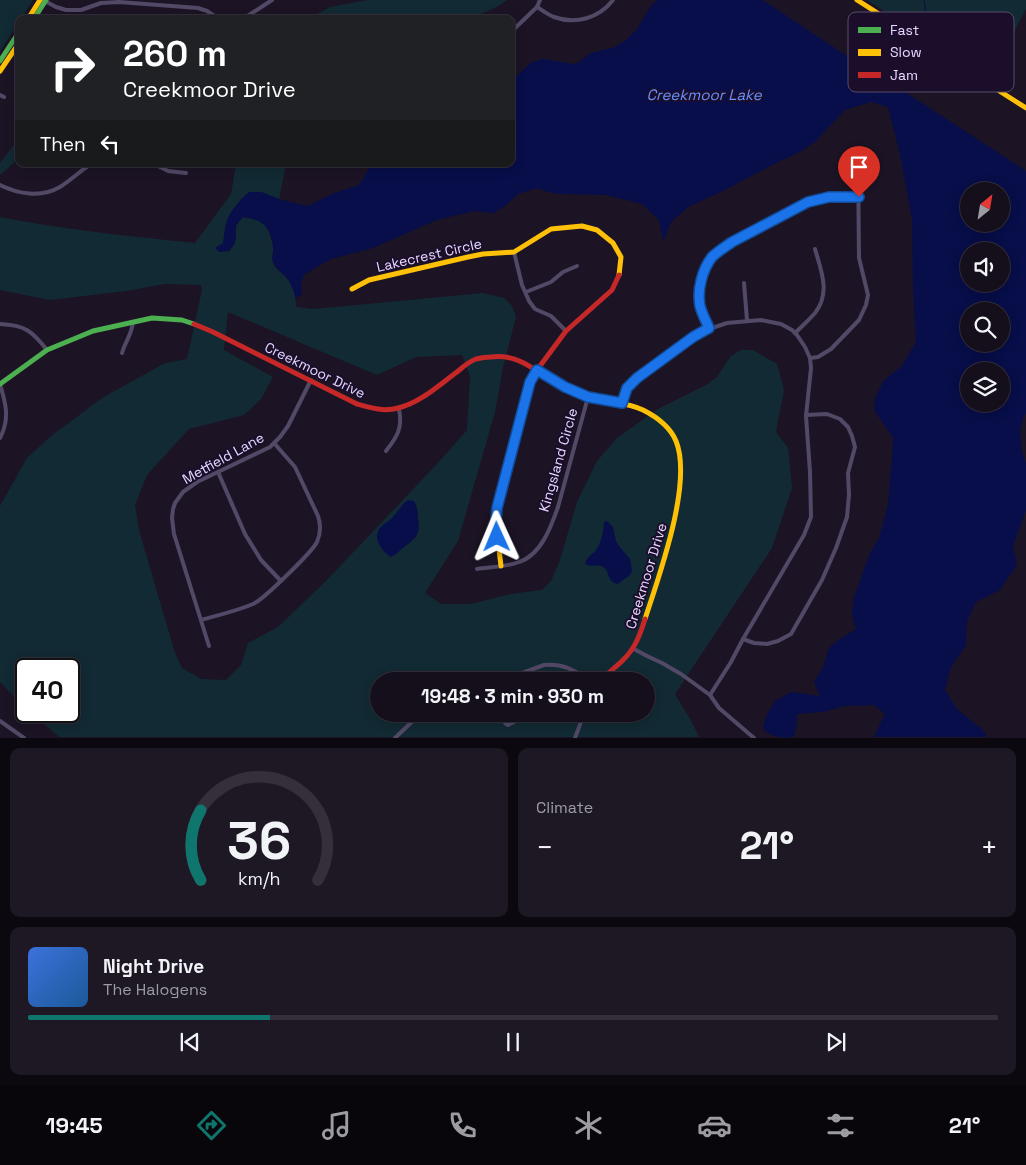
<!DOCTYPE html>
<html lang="en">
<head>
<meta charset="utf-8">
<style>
	:root { --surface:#150f1c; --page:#1e1825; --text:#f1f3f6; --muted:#9d9ca3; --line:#342f3b; --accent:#0f766e }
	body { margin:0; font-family:"Space Grotesk",sans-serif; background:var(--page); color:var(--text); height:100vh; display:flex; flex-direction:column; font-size:19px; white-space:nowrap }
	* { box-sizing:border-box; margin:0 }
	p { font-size:16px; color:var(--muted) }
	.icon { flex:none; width:28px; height:28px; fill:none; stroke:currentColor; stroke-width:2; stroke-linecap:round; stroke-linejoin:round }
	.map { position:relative; height:738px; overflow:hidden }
	.sheet { display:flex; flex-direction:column; gap:10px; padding:10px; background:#0c080f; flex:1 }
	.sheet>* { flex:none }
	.banner { position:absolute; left:15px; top:15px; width:500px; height:152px; border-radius:10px; box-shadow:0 2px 12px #0003,0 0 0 1px var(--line); background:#202124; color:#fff; overflow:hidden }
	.needle { width:32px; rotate:30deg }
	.fabs { position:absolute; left:960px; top:182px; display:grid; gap:10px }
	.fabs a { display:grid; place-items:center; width:50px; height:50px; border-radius:50%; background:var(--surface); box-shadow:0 2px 12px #0003,0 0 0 1px var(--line); font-size:25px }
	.speed { position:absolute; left:15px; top:658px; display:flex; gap:10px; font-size:25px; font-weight:700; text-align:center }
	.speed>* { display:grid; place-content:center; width:65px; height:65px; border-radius:50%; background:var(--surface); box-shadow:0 2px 12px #0003,0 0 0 1px var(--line); line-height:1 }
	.speed .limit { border:2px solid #111; border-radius:8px; background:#fff; color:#111 }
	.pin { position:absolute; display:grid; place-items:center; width:42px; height:42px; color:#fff; margin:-51px -21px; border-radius:50% 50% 50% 0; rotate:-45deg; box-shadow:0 0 5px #0007 }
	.pin .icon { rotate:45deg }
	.me { position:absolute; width:55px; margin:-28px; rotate:359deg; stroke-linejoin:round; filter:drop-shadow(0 0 4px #0008) }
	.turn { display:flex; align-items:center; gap:18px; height:105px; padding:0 25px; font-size:22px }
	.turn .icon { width:65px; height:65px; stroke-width:2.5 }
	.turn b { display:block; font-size:35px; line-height:42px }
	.then { display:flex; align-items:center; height:48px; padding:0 25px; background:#0003; gap:10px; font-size:19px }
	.big { font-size:38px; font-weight:800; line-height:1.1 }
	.sheet .widget { flex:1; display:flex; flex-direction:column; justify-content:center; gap:8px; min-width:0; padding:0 18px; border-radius:10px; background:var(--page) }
	.sheet .dial { align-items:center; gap:0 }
	.dial svg { height:130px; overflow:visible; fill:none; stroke:var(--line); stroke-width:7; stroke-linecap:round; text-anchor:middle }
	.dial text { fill:var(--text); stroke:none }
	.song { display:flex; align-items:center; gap:15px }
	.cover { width:60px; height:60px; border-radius:8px; background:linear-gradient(135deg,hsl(220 70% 55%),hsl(210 70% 35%)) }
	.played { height:5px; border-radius:2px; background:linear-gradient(90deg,var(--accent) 25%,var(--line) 25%) }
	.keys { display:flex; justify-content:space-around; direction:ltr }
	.heat { display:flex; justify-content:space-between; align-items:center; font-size:28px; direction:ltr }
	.sheet .tiles { flex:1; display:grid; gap:10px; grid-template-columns:1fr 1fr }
	.widget:last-child { grid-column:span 2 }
	.trip { position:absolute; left:370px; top:672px; width:285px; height:50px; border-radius:25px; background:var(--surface); box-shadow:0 2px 12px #0003,0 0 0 1px var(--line); font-weight:800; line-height:50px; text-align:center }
	.menu { display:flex; height:80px; justify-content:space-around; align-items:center; background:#08060b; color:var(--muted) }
	.menu .icon { width:35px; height:35px }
	.menu .current { color:var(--accent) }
	.menu b { font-size:22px; color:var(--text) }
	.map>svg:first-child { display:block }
</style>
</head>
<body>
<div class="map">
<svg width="1026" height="738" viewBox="0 0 1026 738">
	<rect width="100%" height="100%" fill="#1c1425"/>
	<g fill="#122a34" fill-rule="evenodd">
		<polygon points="0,0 33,0 21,19 19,19 19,22 0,51"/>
		<polygon points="368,0 507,0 497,7 469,19 308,19 330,7"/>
		<polygon points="867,0 1026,0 1026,9 1000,59 984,77"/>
		<polygon points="19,138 19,161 17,160 0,175 0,163"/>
		<path d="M236 164H286L279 199 261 192 225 228V234L223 243 229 251 234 245 236 236V226L242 217C250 218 259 219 265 225 269 229 272 241 273 247 274 252 271 258 273 263 276 270 282 272 286 277 293 285 296 297 296 307L314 309 483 293 504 298 512 306 516 317 503 367 495 412 458 541 425 593 441 604H471L510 594 542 590 551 581 560 560 577 502 597 461 617 438 658 409 708 384 717 377 731 356 741 350H753L777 364 784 390 776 432 788 448 792 488 772 548 675 694 679 701 690 719 699 737H59L29 711H69V669H26V709L0 682V506L27 458 50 437 102 398 165 363 187 359 202 290 201 285 165 284 126 291 50 300 0 290V217C64 230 130 236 195 243L231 194ZM228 312 377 375 416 357 462 355 470 376 467 430 437 464 325 582 278 627 248 643 241 665 226 680 201 679 182 668 175 653 140 534 135 505 147 475 189 429 244 415 261 399 273 377 224 350ZM379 681H646V714H379Z"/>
	</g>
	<g fill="#070e49" fill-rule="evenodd">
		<path d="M658 0H763L871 72 880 65 878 76 888 70 885 81 896 75 893 83 902 79 899 88 1026 171V413L1023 418 1020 432 1022 451 1026 464V510L1013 546 1017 565 1000 590 976 602 967 621 966 645 951 667 945 690 957 709 984 731 987 737H874L885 714 874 705 845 706 823 712 797 714V725L794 737C780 738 770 738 763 728L766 716 775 701 791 692 820 696 814 682 823 667 829 648 838 640 856 629 852 614 854 598 869 555 879 538 888 505 892 456 893 438 874 410 875 398 884 380 901 367 916 342 913 287 912 220 900 154 888 107 871 102 845 110 816 141 802 151 778 162 721 192 688 207 671 222 663 242 659 220 642 204 606 195 560 194 548 192 537 188 518 194 505 206 493 213 474 211 437 220 373 248 331 259 305 274 301 282 302 294 296 299C294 291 291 283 286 277 281 272 276 269 273 262 271 257 274 252 273 247 271 226 262 220 243 217L236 225V236L234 245 229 251 219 252 215 248 223 243C224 238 224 233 225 228 227 213 239 201 249 192H261L279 199 307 206 332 194 359 185 372 164H511V81L532 62 543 59 573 64 579 62 591 53 615 47 626 40 637 29 653 3ZM969 191H1001V224H969ZM969 251H1001V284H969ZM969 311H1001V344H969ZM969 371H1001V404H969Z"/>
		<path d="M408 500 414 501C417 506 418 511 418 517 420 534 418 537 404 547 400 550 396 555 391 557 382 552 372 538 380 528 383 524 388 522 392 518 398 512 401 505 408 500Z"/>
		<path d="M607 521 613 527 616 541 619 546 630 559 632 570 630 575 618 584C606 582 611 572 603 567 598 564 592 567 587 565L585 563C587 557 592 555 596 550 602 541 603 532 604 522Z"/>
	</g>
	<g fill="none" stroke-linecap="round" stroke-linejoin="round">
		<g stroke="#070e49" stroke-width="1">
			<polyline points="915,33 926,14 924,0"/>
			<polyline points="885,81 910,42"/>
		</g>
		<g stroke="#524966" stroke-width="4">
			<polyline points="43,0 56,7 66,10 81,10 101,3 119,2 198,8 207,11 219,19"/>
			<path d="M537 7C542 10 548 15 554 17 576 25 599 18 613 0"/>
			<polyline points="243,19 272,0"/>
			<polyline points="511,32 537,7 540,0"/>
			<polyline points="0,95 4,97"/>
			<polyline points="154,164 168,171 186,173"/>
			<path d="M0 185C18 194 41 198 60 187 70 181 80 171 91 164"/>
			<polyline points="514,252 522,285 529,301 535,309 551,316 566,331"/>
			<polyline points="744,283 747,320"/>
			<polyline points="526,292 551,282 563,272 577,266"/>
			<path d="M0 324C25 325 32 331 47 350"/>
			<path d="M709 329C706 321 702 314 700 306 697 290 702 269 712 257 718 251 725 247 731 242L807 202 829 197H859"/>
			<path d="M795 333C801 327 809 320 815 313 831 293 821 270 815 249"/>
			<path d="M122 353C125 342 132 334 133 322"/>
			<polyline points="810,358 818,357 831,349 859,320 866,305 868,295 859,258 858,157"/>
			<path d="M0 384C6 404 10 419 0 438"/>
			<polyline points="623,403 627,388 637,378 693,337 709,329 727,323 761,320 781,324 792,330 797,335 805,347 810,358 811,368 806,416 810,472 811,517 804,535 743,639 731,662 710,695"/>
			<path d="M386 451C397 437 403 428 399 409"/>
			<polyline points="218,472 245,534 261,560 280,580"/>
			<path d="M477 569C491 567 506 567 519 562 541 555 551 527 558 507L588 397"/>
			<path d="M201 620C218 615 237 611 253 604 263 600 312 552 317 542 321 533 321 525 318 516L295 467 274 443"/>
			<polyline points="743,639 754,643 767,644 778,641 791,634 822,580 836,548 847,517 849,495 848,473 855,447 852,436 848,427 840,419 827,414 806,415"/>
			<polyline points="209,646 174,534 172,518 173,509 175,503 183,492 197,482 270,447 280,437 288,426 311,380"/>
			<polyline points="634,649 647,656 662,663 681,674 710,695 719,708 754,738"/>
			<path d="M500 681 544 665C564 663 575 671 591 681"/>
			<polyline points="505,714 503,720 505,723 508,725 514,722 513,714"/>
			<polyline points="0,721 24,738"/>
			<polyline points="395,738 420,714"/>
			<polyline points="575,738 584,714"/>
		</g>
		<g stroke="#4caf50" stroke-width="5">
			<polyline points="34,19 46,0"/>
			<polyline points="0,61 19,32"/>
			<polyline points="0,384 47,350 93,331 152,318 182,320 194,324"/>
		</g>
		<g stroke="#ffc107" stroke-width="5">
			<polyline points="857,0 1026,108"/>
			<polyline points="28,19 40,0"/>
			<polyline points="0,71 19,43"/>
			<polyline points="352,289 369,280 468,257 483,254 514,252 551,229 582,226 597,230 613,243 621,257 619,275"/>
			<path d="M534 369C551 379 568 391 588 397 606 402 626 402 643 410 657 417 670 427 676 441 693 483 659 576 645 619"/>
			<polyline points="501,566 496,523 497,508 517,431"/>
		</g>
		<g stroke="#c62828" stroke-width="5">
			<path d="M194 324 213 332 357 404C371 408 384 412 398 408 420 403 439 385 457 372 463 367 468 362 476 359 480 358 486 357 491 357 508 355 520 360 534 369"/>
			<polyline points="517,431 530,382 537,370 566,331 612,290 619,275"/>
			<path d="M601 681C607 673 615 668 622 661 635 649 640 635 645 619"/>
		</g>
	</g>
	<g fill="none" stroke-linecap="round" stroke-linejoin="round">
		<defs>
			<path id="route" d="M497 537 496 522 497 508 530 382 537 370 565 387 588 397 622 403 627 388 637 378 693 337 709 328C706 321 702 314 700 306 697 290 702 270 712 257 718 251 725 247 732 242L808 202 829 197H859"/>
		</defs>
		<use href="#route" stroke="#114b97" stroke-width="12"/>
		<use href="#route" stroke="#1a73e8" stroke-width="9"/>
	</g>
	<g text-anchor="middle" stroke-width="4" stroke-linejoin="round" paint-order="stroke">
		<g font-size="14" fill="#e7d8ff" stroke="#1b0e2b">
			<text transform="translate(429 255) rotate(-13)" y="5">Lakecrest Circle</text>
			<text transform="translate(315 370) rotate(26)" y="5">Creekmoor Drive</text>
			<text transform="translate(223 458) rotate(-29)" y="5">Metfield Lane</text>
			<text transform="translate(558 460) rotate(-74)" y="5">Kingsland Circle</text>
			<text transform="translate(646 576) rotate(-73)" y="5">Creekmoor Drive</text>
		</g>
		<g font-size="15" font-style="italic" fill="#6691ff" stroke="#1b0e2b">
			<text x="704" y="100">Creekmoor Lake</text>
		</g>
	</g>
	<rect x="848" y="12" width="166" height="80" rx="8" fill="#1b0e2b" stroke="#584b6b" stroke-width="1"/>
	<rect x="858" y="27" width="23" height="6" fill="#4caf50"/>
	<rect x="858" y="49" width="23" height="7" fill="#ffc107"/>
	<rect x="858" y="72" width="23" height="6" fill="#c62828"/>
	<g font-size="14" fill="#e7d8ff">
		<text x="890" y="35">Fast</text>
		<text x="890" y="57">Slow</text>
		<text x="890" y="80">Jam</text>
	</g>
</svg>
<div class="fabs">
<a><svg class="needle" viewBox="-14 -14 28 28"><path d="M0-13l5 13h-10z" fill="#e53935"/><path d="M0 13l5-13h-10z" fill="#9d9ca3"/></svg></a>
<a><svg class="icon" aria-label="sound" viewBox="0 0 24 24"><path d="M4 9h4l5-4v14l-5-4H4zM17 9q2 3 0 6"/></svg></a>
<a><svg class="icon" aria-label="search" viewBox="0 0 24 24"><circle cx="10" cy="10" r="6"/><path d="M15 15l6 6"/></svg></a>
<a><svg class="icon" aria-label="layers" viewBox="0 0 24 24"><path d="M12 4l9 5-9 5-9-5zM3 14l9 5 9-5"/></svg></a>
</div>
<div class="speed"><div class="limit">40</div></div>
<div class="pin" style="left:859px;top:197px;background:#d93025"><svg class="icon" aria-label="arrive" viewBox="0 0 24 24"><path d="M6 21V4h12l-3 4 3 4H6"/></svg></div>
<svg class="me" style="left:497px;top:537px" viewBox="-20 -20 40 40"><path d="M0-17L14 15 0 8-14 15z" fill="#1a73e8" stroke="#fff" stroke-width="4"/></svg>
<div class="trip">19:48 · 3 min · 930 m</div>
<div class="banner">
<div class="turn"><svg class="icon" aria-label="right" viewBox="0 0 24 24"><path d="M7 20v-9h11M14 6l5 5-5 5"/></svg><div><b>260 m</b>Creekmoor Drive</div></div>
<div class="then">Then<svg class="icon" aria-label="left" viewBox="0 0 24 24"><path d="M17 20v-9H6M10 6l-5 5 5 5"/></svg></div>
</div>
</div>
<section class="sheet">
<div class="tiles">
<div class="widget dial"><svg viewBox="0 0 100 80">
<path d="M14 69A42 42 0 1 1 86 69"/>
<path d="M14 69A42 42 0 0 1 14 26" stroke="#0f766e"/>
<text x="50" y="56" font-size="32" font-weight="700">36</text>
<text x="50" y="72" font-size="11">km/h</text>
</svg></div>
<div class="widget"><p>Climate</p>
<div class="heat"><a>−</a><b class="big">21°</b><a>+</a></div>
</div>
<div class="widget">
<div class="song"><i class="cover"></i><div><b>Night Drive</b><p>The Halogens</p></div></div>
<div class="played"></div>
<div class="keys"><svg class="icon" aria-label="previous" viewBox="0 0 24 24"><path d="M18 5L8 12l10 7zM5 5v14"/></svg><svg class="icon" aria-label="pause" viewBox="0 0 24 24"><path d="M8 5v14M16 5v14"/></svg><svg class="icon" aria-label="next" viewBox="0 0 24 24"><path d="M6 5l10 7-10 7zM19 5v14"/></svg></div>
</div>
</div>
</section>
<nav class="menu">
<b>19:45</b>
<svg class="icon current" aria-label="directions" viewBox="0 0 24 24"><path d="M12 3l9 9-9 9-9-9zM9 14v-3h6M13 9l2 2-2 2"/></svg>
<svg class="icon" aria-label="music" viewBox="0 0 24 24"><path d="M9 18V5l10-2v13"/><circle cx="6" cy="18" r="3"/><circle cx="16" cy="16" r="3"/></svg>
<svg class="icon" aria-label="phone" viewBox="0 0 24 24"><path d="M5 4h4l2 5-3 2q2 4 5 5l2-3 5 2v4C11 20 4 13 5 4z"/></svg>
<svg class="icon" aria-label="climate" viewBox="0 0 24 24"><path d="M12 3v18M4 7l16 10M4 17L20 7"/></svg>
<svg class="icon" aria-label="car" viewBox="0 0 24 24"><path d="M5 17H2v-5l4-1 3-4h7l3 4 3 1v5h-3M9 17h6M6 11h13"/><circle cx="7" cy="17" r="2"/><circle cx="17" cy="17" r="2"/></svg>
<svg class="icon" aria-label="filters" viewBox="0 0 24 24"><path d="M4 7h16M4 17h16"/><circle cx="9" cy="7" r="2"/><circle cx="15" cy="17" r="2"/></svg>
<b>21°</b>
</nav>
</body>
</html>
